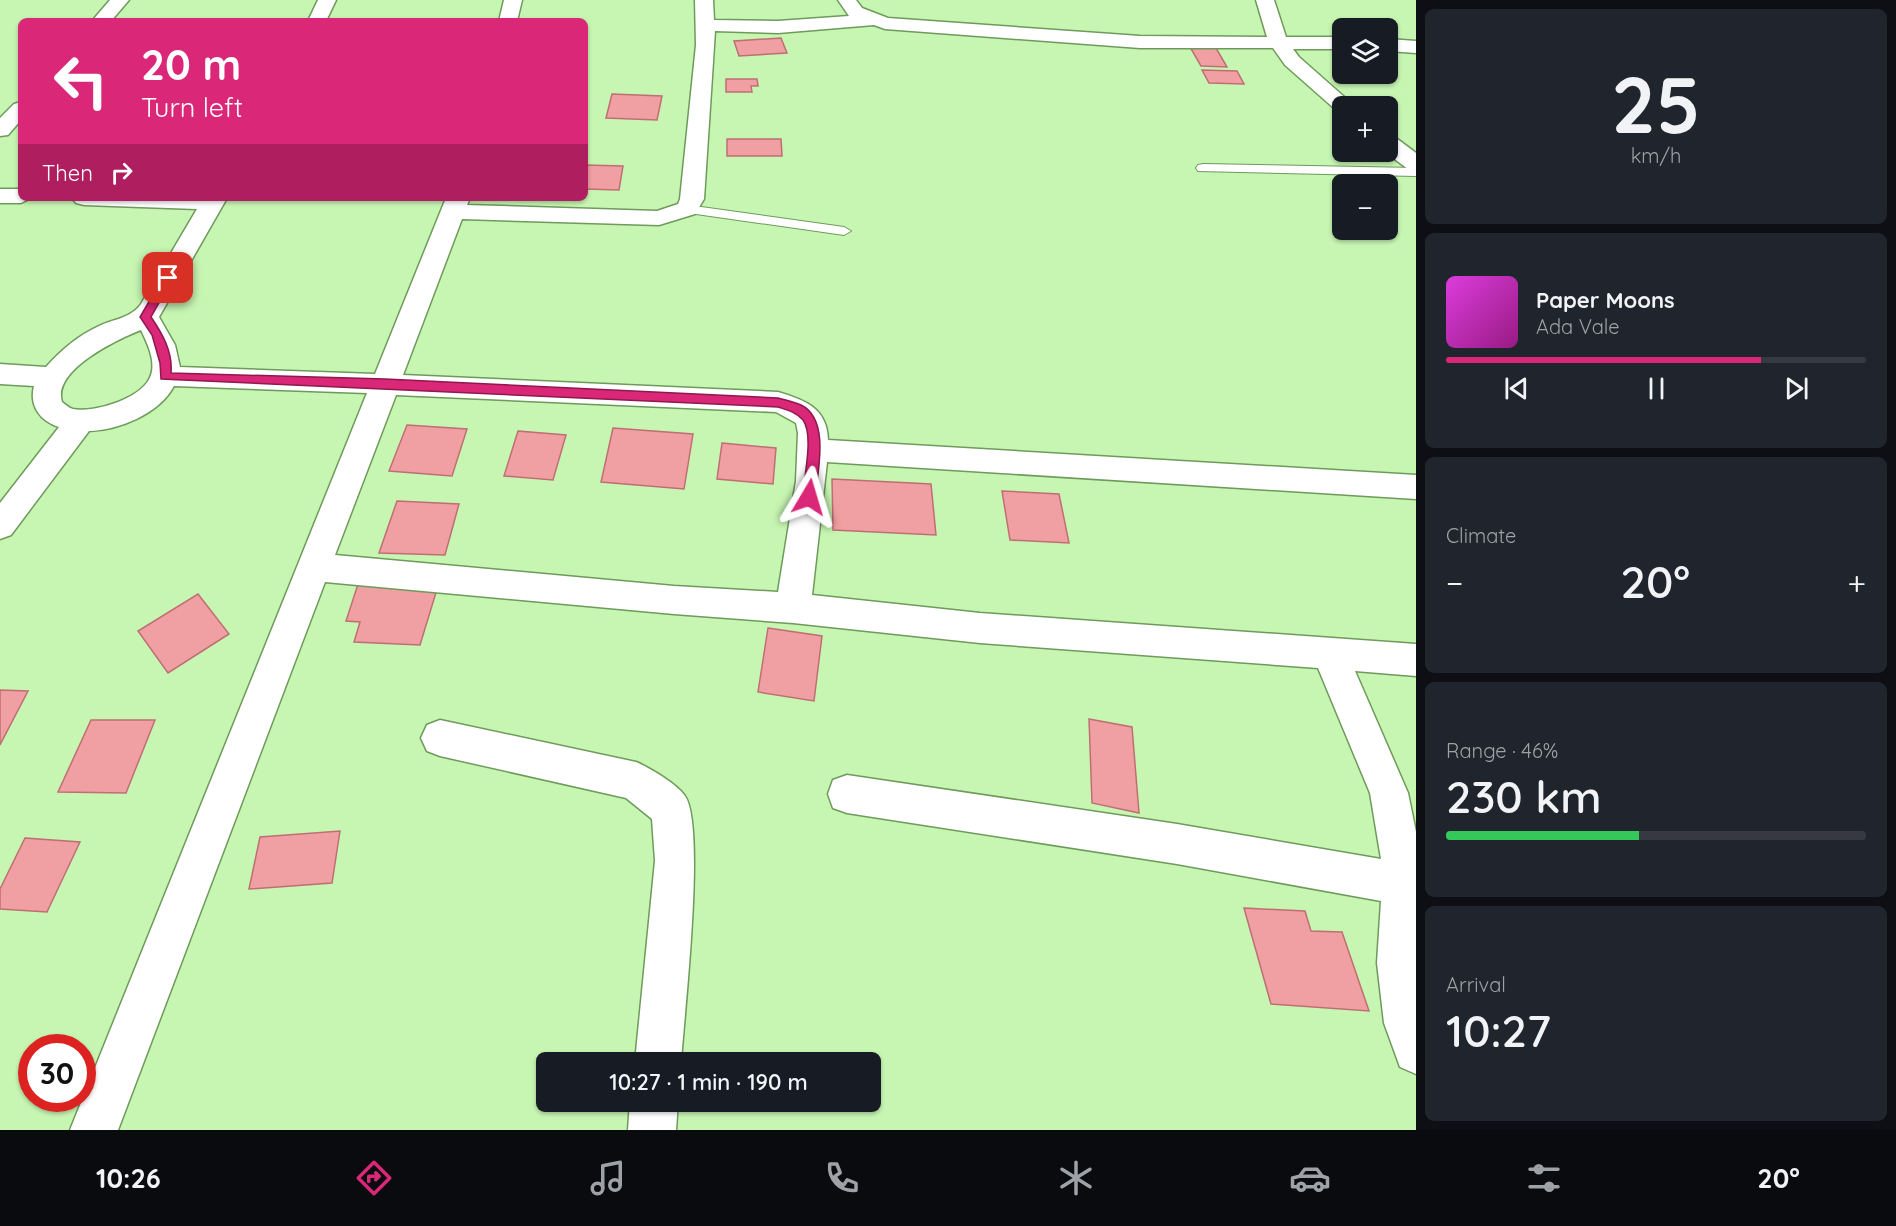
<!DOCTYPE html>
<html lang="en">
<head>
<meta charset="utf-8">
<style>
	:root { --surface:#171b24; --page:#20242c; --text:#f1f3f6; --muted:#9ea1a6; --line:#363941; --accent:#db2777 }
	body { margin:0; font-family:Quicksand,sans-serif; background:var(--page); color:var(--text); height:100vh; display:flex; flex-direction:column; font-size:22px; white-space:nowrap }
	* { box-sizing:border-box; margin:0 }
	p { font-size:20px; color:var(--muted) }
	.icon { flex:none; width:33px; height:33px; fill:none; stroke:currentColor; stroke-width:2; stroke-linecap:round; stroke-linejoin:round }
	.map { position:relative; flex:1; overflow:hidden }
	.sheet { display:flex; flex-direction:column; gap:9px; padding:9px; background:#0d0f14; width:480px }
	.sheet>* { flex:none }
	.top-card { position:absolute; left:18px; top:18px; width:570px; height:183px; border-radius:9px; box-shadow:0 2px 4px #0004; background:#db2777; color:#fff; overflow:hidden }
	.fabs { position:absolute; left:1332px; top:18px; display:grid; gap:12px }
	.fabs a { display:grid; place-items:center; width:66px; height:66px; border-radius:9px; background:var(--surface); box-shadow:0 2px 4px #0004; font-size:30px }
	.speed { position:absolute; left:18px; top:1034px; display:flex; gap:12px; font-size:30px; font-weight:700; text-align:center }
	.speed>* { display:grid; place-content:center; width:78px; height:78px; border-radius:50%; background:var(--surface); box-shadow:0 2px 4px #0004; line-height:1 }
	.speed .limit { border:9px solid #d22; background:#fff; color:#111 }
	.pin { position:absolute; display:grid; place-items:center; width:51px; height:51px; color:#fff; margin:-26px; border-radius:12px; box-shadow:0 3px 9px #0006 }
	.me { position:absolute; width:66px; margin:-33px; rotate:7deg; stroke-linejoin:round; filter:drop-shadow(0 0 4px #0008) }
	.turn { display:flex; align-items:center; gap:21px; height:126px; padding:0 24px; font-size:27px }
	.turn .icon { width:78px; height:78px; stroke-width:2.5 }
	.turn b { display:block; font-size:42px; line-height:51px }
	.then { display:flex; align-items:center; height:57px; padding:0 24px; background:#0003; gap:12px; font-size:22px }
	.big { font-size:45px; font-weight:600; line-height:1.1 }
	.sheet .tile { flex:1; display:flex; flex-direction:column; justify-content:center; gap:9px; min-width:0; padding:0 21px; border-radius:9px; background:var(--page) }
	.sheet .dial { align-items:center; gap:0 }
	.dial b { font-size:78px; line-height:1 }
	.song { display:flex; align-items:center; gap:18px }
	.cover { width:72px; height:72px; border-radius:9px; background:linear-gradient(135deg,hsl(300 70% 55%),hsl(310 70% 35%)) }
	.played { height:6px; border-radius:3px; background:linear-gradient(90deg,var(--accent) 75%,var(--line) 75%) }
	.keys { display:flex; justify-content:space-around; direction:ltr }
	.heat { display:flex; justify-content:space-between; align-items:center; font-size:33px; direction:ltr }
	.charge { height:9px; border-radius:4px; background:linear-gradient(90deg,#34c759 46%,var(--line) 0) }
	.trip { position:absolute; left:536px; top:1052px; width:345px; height:60px; border-radius:9px; background:var(--surface); box-shadow:0 2px 4px #0004; font-weight:600; line-height:60px; text-align:center }
	.menu { display:flex; height:96px; justify-content:space-around; align-items:center; background:#090b0e; color:var(--muted) }
	.menu .icon { width:42px; height:42px }
	.menu .selected { color:var(--accent) }
	.menu b { font-size:27px; color:var(--text) }
	main { display:flex; flex:1; min-height:0 }
	.map>svg:first-child { display:block }
</style>
</head>
<body>
<main>
<div class="map">
<svg width="1416" height="1130" viewBox="0 0 1416 1130">
	<rect width="100%" height="100%" fill="#c7f6b3"/>
	<g fill="#f09fa2" stroke="#bf6f74" stroke-width="1.5">
		<polygon points="781,38 787,53 739,56 734,41"/>
		<polygon points="1190,47 1216,48 1227,67 1201,66"/>
		<polygon points="1202,70 1237,71 1244,84 1209,83"/>
		<polygon points="726,79 757,79 758,86 751,86 752,92 726,92"/>
		<polygon points="612,94 662,96 657,120 606,118"/>
		<polygon points="727,139 781,139 782,156 727,156"/>
		<polygon points="585,165 623,166 619,190 585,189"/>
		<polygon points="407,425 467,429 452,476 389,471"/>
		<polygon points="613,428 693,434 684,489 601,482"/>
		<polygon points="518,431 566,435 553,480 504,476"/>
		<polygon points="722,443 776,448 773,484 717,479"/>
		<polygon points="832,479 931,484 936,535 833,530"/>
		<polygon points="1002,491 1059,494 1069,543 1010,540"/>
		<polygon points="397,501 459,504 445,555 379,553"/>
		<polygon points="359,581 438,586 420,645 354,642 360,622 346,621"/>
		<polygon points="198,594 229,634 168,673 138,631"/>
		<polygon points="768,628 822,636 814,701 758,692"/>
		<polygon points="0,690 28,691 0,745"/>
		<polygon points="1089,719 1132,727 1139,813 1092,803"/>
		<polygon points="91,720 155,720 126,793 58,792"/>
		<polygon points="340,831 332,883 249,889 260,837"/>
		<polygon points="25,838 80,842 47,912 0,909 0,889"/>
		<polygon points="1244,908 1305,911 1311,931 1342,932 1369,1011 1271,1004"/>
	</g>
	<g fill="none" stroke-linecap="round" stroke-linejoin="round">
		<defs>
			<g id="service">
				<polygon points="1203,164 1416,168 1416,176 1198,171 1196,168 1198,165"/>
				<polygon points="687,205 844,227 851,231 844,235 682,212 680,209"/>
			</g>
			<g id="minor">
				<polygon points="110,0 129,0 111,21 92,21"/>
				<polygon points="318,0 336,0 326,21 308,21"/>
				<polygon points="504,0 522,0 517,21 499,21"/>
				<path d="M695 0H713L714 20 778 21 849 16 838 0H856L862 8 888 18 1140 36 1267 37 1256 0H1274L1286 37H1342V49H1293L1299 57 1350 102 1353 106H1342V112L1336 110 1285 65 1273 48H1140L885 29 874 25 778 33 715 31 704 199 695 214 659 225 462 219 403 375 778 392C805 400 827 408 828 440L1416 475V499L827 462 812 595 980 613 1416 644V676L1355 671 1408 793 1416 832V1074L1400 1067 1384 1023 1377 963 1381 901 1177 864 847 813 833 808 828 794 833 780 847 775 1177 824 1381 859 1370 793 1318 668 980 643 793 623 674 614 325 582 118 1130H70L367 393 174 386C159 414 119 430 89 431L11 535 0 539V503L59 427C40 421 29 406 34 386L0 384V364L46 367C61 350 79 335 99 326 114 319 131 318 141 304L197 209 84 205 76 203 72 198H227L159 317 175 345 180 367 375 374 446 198H470L467 205 657 211 678 204 680 199 696 45ZM141 330C147 343 156 360 151 375 144 398 95 413 73 409 69 408 66 405 62 402 52 370 118 339 141 330ZM396 395 776 412 796 423 798 433 796 481 778 592 674 586 335 555Z"/>
				<polygon points="1388,39 1416,41 1416,53 1388,51"/>
				<polygon points="21,102 21,120 8,135 0,136 0,118 14,104"/>
				<polygon points="1388,136 1396,138 1416,153 1416,171 1408,169 1385,152 1388,152"/>
				<polygon points="0,189 21,189 21,198 31,198 21,203 0,203"/>
				<path d="M440 720 636 762C650 768 677 784 685 796 706 826 684 1016 681 1062H635L655 861 652 819 626 798 440 756 427 751 421 738 427 725Z"/>
				<polygon points="630,1101 678,1101 676,1130 628,1130"/>
			</g>
		</defs>
		<use href="#service" stroke="#6e9a5b" stroke-width="2"/>
		<use href="#minor" stroke="#6e9a5b" stroke-width="3"/>
		<use href="#service" fill="#fff" fill-rule="evenodd"/>
		<use href="#minor" fill="#fff" fill-rule="evenodd"/>
	</g>
	<path fill="#db2777" stroke="#8e194d" stroke-width="1.5" d="M168 275 173 278 151 317C162 333 173 352 171 373L385 379 778 398C785 400 794 402 801 405 830 419 818 471 815 497L809 502 802 497C804 479 814 435 803 420 796 412 787 410 778 407L161 379 160 363 152 335 140 317 164 276Z"/>
</svg>
<div class="fabs">
<a><svg class="icon" aria-label="layers" viewBox="0 0 24 24"><path d="M12 4l9 5-9 5-9-5zM3 14l9 5 9-5"/></svg></a>
<a>+</a>
<a>−</a>
</div>
<div class="speed"><div class="limit">30</div></div>
<div class="pin" style="left:168px;top:278px;background:#d93025"><svg class="icon" aria-label="arrive" viewBox="0 0 24 24"><path d="M6 21V4h12l-3 4 3 4H6"/></svg></div>
<svg class="me" style="left:809px;top:497px" viewBox="-20 -20 40 40"><path d="M0-17L14 15 0 8-14 15z" fill="#db2777" stroke="#fff" stroke-width="4"/></svg>
<div class="trip">10:27 · 1 min · 190 m</div>
<div class="top-card">
<div class="turn"><svg class="icon" aria-label="left" viewBox="0 0 24 24"><path d="M17 20v-9H6M10 6l-5 5 5 5"/></svg><div><b>20 m</b>Turn left</div></div>
<div class="then">Then<svg class="icon" aria-label="right" viewBox="0 0 24 24"><path d="M7 20v-9h11M14 6l5 5-5 5"/></svg></div>
</div>
</div>
<section class="sheet">
<div class="tile dial"><b>25</b><p>km/h</p></div>
<div class="tile">
<div class="song"><i class="cover"></i><div><b>Paper Moons</b><p>Ada Vale</p></div></div>
<div class="played"></div>
<div class="keys"><svg class="icon" aria-label="previous" viewBox="0 0 24 24"><path d="M18 5L8 12l10 7zM5 5v14"/></svg><svg class="icon" aria-label="pause" viewBox="0 0 24 24"><path d="M8 5v14M16 5v14"/></svg><svg class="icon" aria-label="next" viewBox="0 0 24 24"><path d="M6 5l10 7-10 7zM19 5v14"/></svg></div>
</div>
<div class="tile"><p>Climate</p>
<div class="heat"><a>−</a><b class="big">20°</b><a>+</a></div>
</div>
<div class="tile"><p>Range · 46%</p><b class="big">230 km</b><div class="charge"></div></div>
<div class="tile"><p>Arrival</p><b class="big">10:27</b></div>
</section>
</main>
<nav class="menu">
<b>10:26</b>
<svg class="icon selected" aria-label="directions" viewBox="0 0 24 24"><path d="M12 3l9 9-9 9-9-9zM9 14v-3h6M13 9l2 2-2 2"/></svg>
<svg class="icon" aria-label="music" viewBox="0 0 24 24"><path d="M9 18V5l10-2v13"/><circle cx="6" cy="18" r="3"/><circle cx="16" cy="16" r="3"/></svg>
<svg class="icon" aria-label="phone" viewBox="0 0 24 24"><path d="M5 4h4l2 5-3 2q2 4 5 5l2-3 5 2v4C11 20 4 13 5 4z"/></svg>
<svg class="icon" aria-label="climate" viewBox="0 0 24 24"><path d="M12 3v18M4 7l16 10M4 17L20 7"/></svg>
<svg class="icon" aria-label="car" viewBox="0 0 24 24"><path d="M5 17H2v-5l4-1 3-4h7l3 4 3 1v5h-3M9 17h6M6 11h13"/><circle cx="7" cy="17" r="2"/><circle cx="17" cy="17" r="2"/></svg>
<svg class="icon" aria-label="filters" viewBox="0 0 24 24"><path d="M4 7h16M4 17h16"/><circle cx="9" cy="7" r="2"/><circle cx="15" cy="17" r="2"/></svg>
<b>20°</b>
</nav>
</body>
</html>
